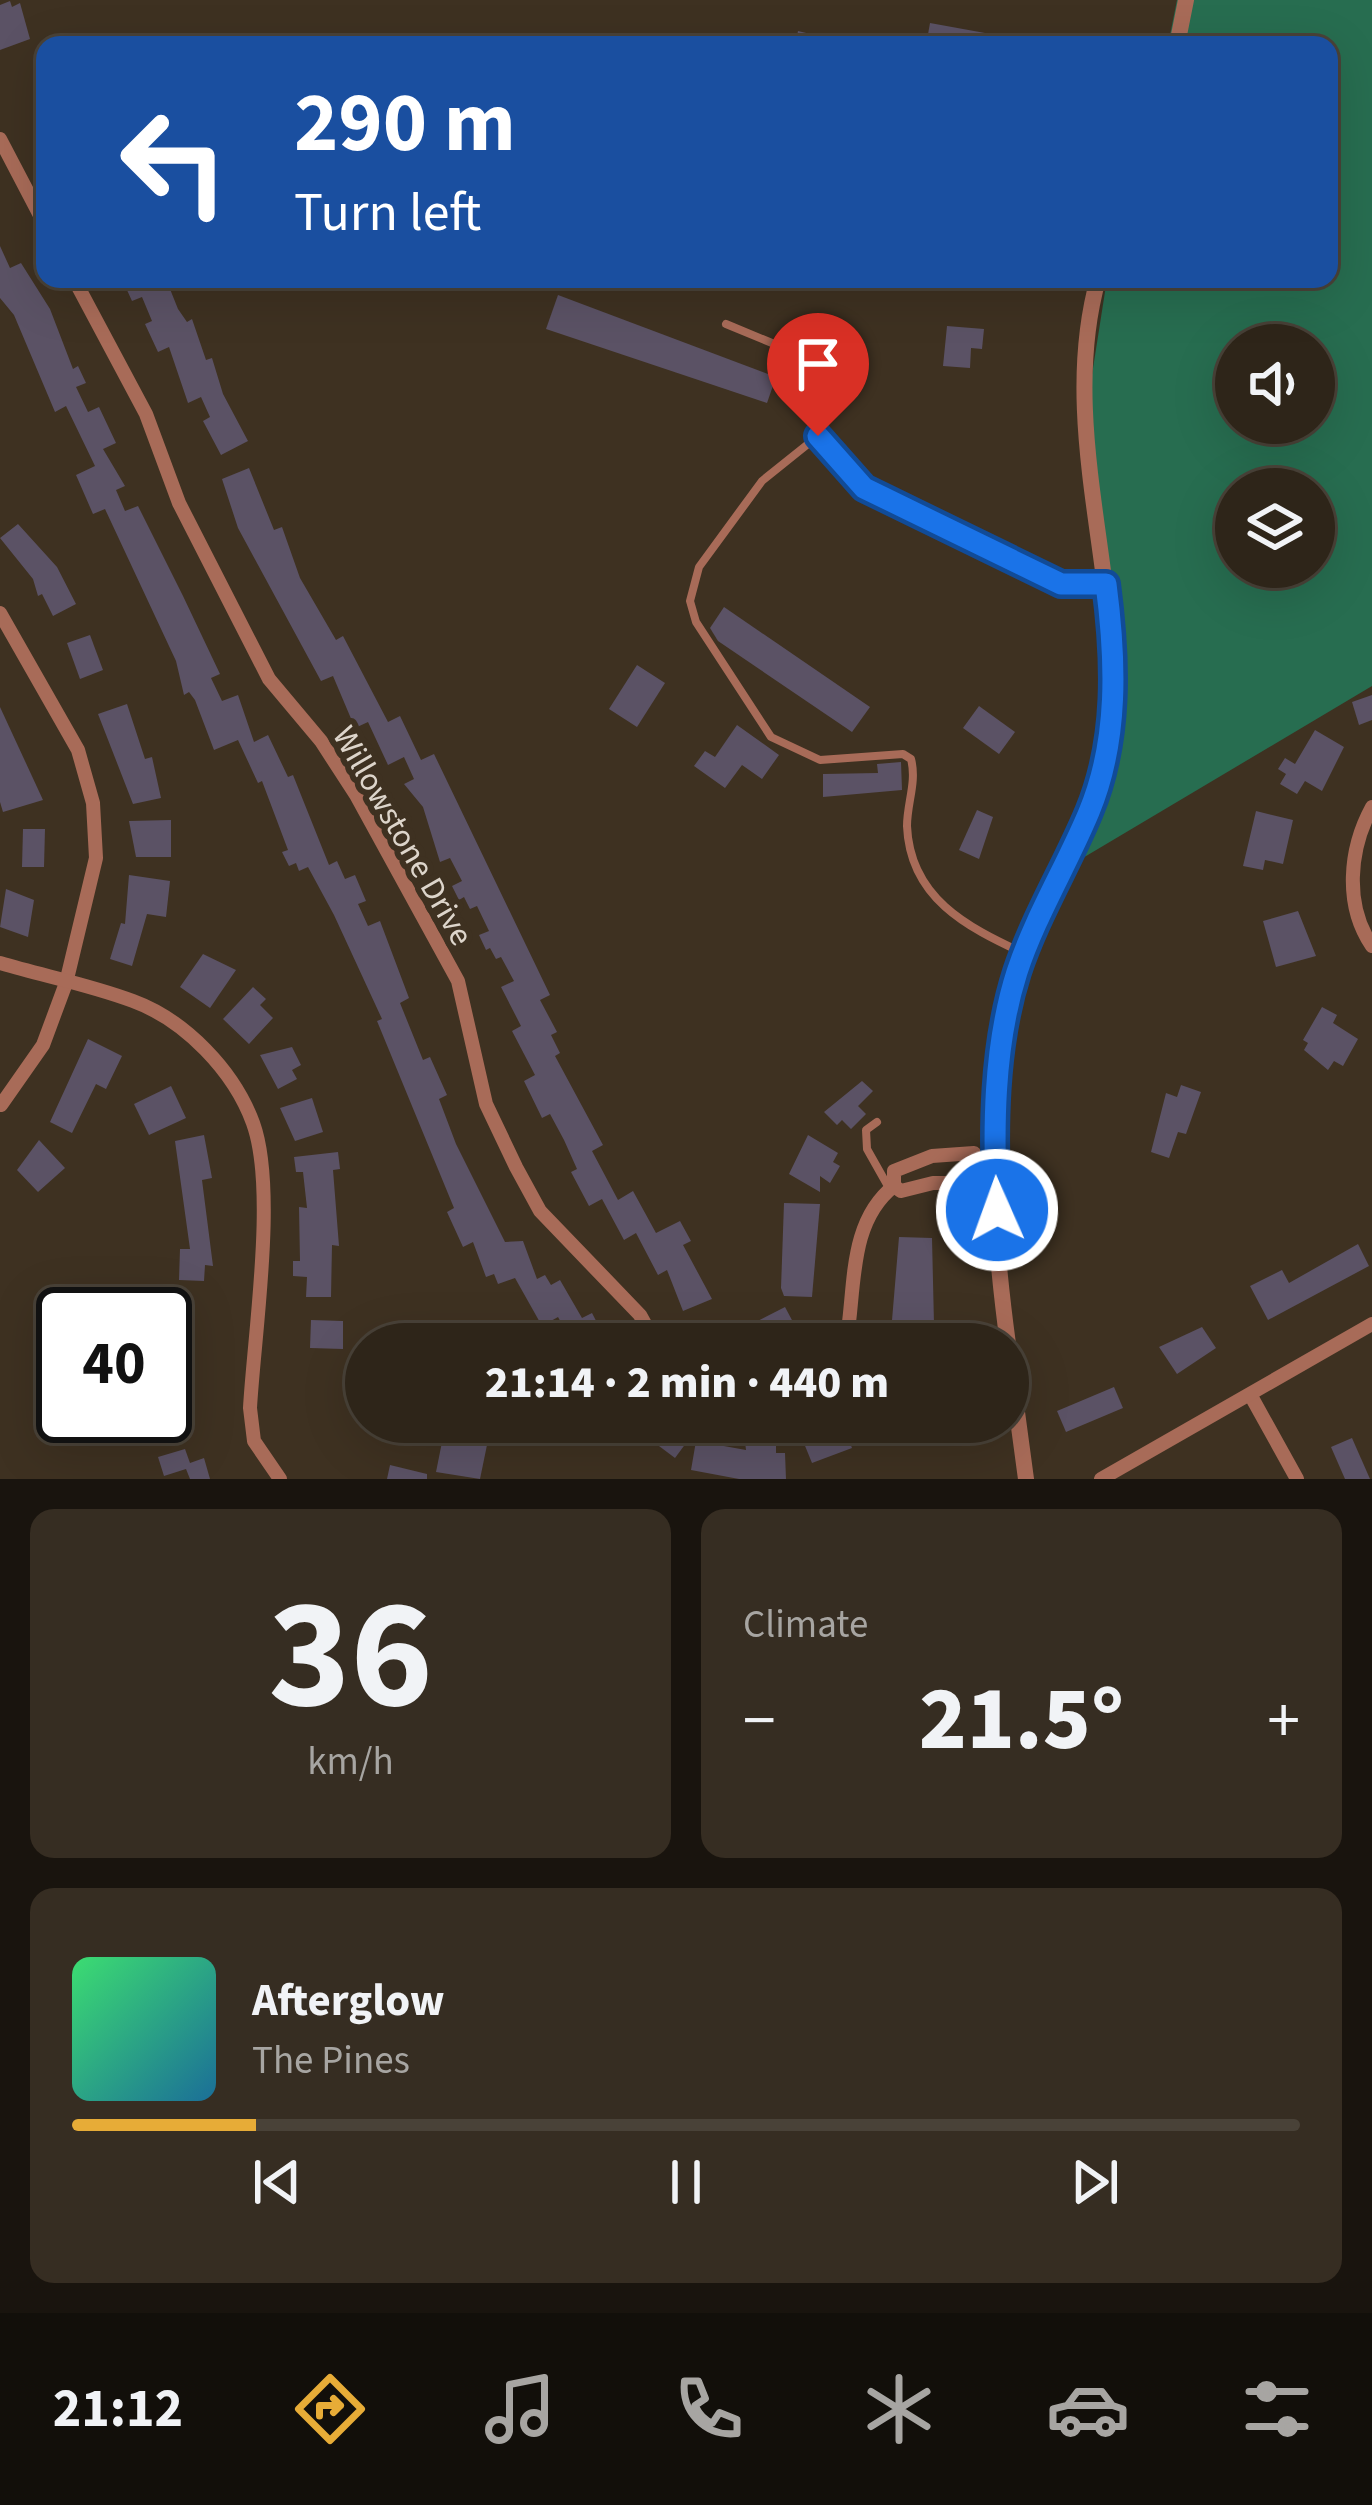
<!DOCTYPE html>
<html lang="en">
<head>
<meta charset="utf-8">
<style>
	:root { --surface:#2e2519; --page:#362d22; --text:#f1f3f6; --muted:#a7a5a2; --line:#494238; --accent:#e7ac37 }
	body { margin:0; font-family:"Source Sans 3",sans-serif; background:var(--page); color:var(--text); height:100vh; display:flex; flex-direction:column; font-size:45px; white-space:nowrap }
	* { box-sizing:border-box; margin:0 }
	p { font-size:39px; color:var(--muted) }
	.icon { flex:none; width:66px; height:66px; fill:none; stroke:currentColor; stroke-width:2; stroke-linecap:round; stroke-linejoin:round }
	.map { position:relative; height:1479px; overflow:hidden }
	.panel { display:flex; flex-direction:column; gap:30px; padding:30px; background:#19140e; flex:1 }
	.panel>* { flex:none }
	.hud { position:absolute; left:36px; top:36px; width:1302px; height:252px; border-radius:24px; box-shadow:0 12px 48px #0002,0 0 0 3px var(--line); background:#1a4fa0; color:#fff; overflow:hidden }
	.buttons { position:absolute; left:1215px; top:324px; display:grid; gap:24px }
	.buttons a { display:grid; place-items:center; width:120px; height:120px; border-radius:50%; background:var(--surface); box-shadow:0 12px 48px #0002,0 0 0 3px var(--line); font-size:60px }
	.speed { position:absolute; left:36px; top:1287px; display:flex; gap:24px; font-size:60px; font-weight:700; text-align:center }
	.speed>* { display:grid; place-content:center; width:156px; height:156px; border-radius:50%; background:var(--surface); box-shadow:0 12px 48px #0002,0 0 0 3px var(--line); line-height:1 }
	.speed .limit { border:6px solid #111; border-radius:18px; background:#fff; color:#111 }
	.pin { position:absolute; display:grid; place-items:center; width:102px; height:102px; color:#fff; margin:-123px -51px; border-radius:50% 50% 50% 0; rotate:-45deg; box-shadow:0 0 12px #0007 }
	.pin .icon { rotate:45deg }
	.me { position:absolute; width:132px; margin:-66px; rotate:358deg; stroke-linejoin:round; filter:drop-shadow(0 0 9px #0008) }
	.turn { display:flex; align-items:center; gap:42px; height:252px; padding:0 60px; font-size:54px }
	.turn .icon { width:156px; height:156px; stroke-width:2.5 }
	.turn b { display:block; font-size:84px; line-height:102px }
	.big { font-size:90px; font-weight:800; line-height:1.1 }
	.panel .tile { flex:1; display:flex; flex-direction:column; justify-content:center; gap:18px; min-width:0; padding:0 42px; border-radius:24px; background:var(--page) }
	.panel .dial { align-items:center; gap:0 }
	.dial b { font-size:156px; line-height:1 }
	.song { display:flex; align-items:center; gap:36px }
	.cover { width:144px; height:144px; border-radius:18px; background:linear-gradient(135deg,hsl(140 70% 55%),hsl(200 70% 35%)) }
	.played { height:12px; border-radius:6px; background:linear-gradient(90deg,var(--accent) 15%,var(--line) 15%) }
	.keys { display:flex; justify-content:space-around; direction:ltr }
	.heat { display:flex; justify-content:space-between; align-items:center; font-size:66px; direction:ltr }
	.panel .tiles { flex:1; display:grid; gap:30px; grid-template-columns:1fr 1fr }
	.tile:last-child { grid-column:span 2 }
	.trip { position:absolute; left:345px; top:1323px; width:684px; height:120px; border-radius:60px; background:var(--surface); box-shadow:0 12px 48px #0002,0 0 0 3px var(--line); font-weight:800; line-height:120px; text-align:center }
	.tab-bar { display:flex; height:192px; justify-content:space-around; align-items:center; background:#120f0a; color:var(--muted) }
	.tab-bar .icon { width:84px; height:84px }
	.tab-bar .current { color:var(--accent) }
	.tab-bar b { font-size:54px; color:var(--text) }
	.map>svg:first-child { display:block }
</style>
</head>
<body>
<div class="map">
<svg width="1372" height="1479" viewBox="0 0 1372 1479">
	<rect width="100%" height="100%" fill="#3e3121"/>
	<path fill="#276d50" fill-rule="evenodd" d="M1177 0H1372V686L1071 865 1122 738 1083 432 1107 279H1329V45H1168ZM1236 345H1314V423H1236ZM1236 489H1314V567H1236Z"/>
	<polygon fill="#0e2125" points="447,1322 487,1326 513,1344 429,1344 432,1329"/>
	<g fill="#5b5265">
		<polygon points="10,1 12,7 20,3 30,39 0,50 0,5"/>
		<polygon points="930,23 996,35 994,45 927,40"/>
		<polygon points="798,31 835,40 835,45 795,45"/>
		<polygon points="0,246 10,268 21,263 50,309 73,369 78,366 86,383 76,387 88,412 99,407 116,443 103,449 125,486 116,490 125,511 138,506 183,596 220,674 211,678 222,701 238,695 254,742 268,735 288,777 293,775 329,865 337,861 345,879 355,875 366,901 358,904 368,926 380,921 409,998 400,1003 423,1060 430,1057 447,1095 439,1099 456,1144 505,1242 523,1241 537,1279 545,1275 551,1285 560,1280 582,1318 592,1313 608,1344 573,1344 558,1317 542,1326 515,1278 498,1284 494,1274 486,1277 473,1242 463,1247 447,1212 454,1208 377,1021 382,1019 334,915 308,867 299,871 296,863 289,866 282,852 288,850 262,781 258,783 238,740 214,750 195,700 189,692 184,695 176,661 105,509 93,514 76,475 95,466 66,406 55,412 14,315 0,298"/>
		<polygon points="122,279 166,279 178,309 187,322 192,319 206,360 212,358 223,394 248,441 221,455 203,421 210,417 201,397 188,403 169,347 158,352 145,324 152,321 142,297 132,301"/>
		<polygon points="558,295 776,377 767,403 546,329"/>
		<polygon points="947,326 984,329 982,349 971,348 970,368 943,366"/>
		<polygon points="249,468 274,530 282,527 300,578 336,640 343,636 388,722 400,716 421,760 434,754 550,995 540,1000 557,1032 551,1035 560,1053 555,1056 603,1145 592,1151 618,1200 633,1191 656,1233 680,1221 691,1241 683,1245 712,1299 683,1311 667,1270 658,1275 636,1233 624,1240 602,1199 589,1206 571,1172 577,1169 564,1140 550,1114 542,1118 524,1081 535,1075 512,1031 521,1026 501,987 514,981 501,957 496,959 490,948 486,950 479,935 489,931 477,906 470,909 464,897 459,900 452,886 462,881 450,858 440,862 423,807 404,784 414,779 404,757 388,765 368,722 355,728 333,676 321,681 238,528 222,479"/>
		<polygon points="18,524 57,567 76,604 53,616 42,594 38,596 33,579 0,538"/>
		<polygon points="724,607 870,707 852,732 718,641 710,628"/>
		<polygon points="90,635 103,670 80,679 67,643"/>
		<polygon points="637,665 665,683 637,727 609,709"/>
		<polygon points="1372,695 1372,720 1359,725 1352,702"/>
		<polygon points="127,704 145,759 152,757 161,798 133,804 98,714"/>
		<polygon points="979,706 1015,732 999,754 963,728"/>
		<polygon points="0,707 43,800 3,812 0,802"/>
		<polygon points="737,725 779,755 762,779 742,765 725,788 694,766 705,751 715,757"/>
		<polygon points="1315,730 1344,747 1322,791 1305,781 1297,794 1280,784 1286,774 1278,769 1285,758 1295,764"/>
		<polygon points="901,762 902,790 823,797 823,774 878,773 877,764"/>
		<polygon points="977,810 993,817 979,859 959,850"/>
		<polygon points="1256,811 1293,820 1283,864 1265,860 1263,870 1243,866"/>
		<polygon points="171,820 171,857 136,857 129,821"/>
		<polygon points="23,829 45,829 44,867 22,867"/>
		<polygon points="129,875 170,881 166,917 147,914 132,966 110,959 121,923 125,924"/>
		<polygon points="6,889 34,900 28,937 0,927"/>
		<polygon points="1298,911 1316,956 1276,967 1263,921"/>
		<polygon points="203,954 236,970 210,1008 180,987"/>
		<polygon points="253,987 266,999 260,1005 273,1018 249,1044 223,1019"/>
		<polygon points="1322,1007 1337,1015 1333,1023 1358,1039 1343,1066 1334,1061 1328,1070 1304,1050 1308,1043 1303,1040"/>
		<polygon points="88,1039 122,1056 106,1089 96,1084 72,1133 50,1122"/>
		<polygon points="292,1047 301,1065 292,1070 297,1079 278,1089 260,1055"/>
		<polygon points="862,1081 873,1091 858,1106 866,1114 851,1129 842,1120 837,1125 824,1112"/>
		<polygon points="1181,1085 1201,1092 1186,1134 1178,1132 1169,1158 1151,1152 1166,1093 1177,1097"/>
		<polygon points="171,1086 186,1118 149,1135 134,1104"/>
		<polygon points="312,1098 323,1132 295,1141 280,1108"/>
		<polygon points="204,1135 212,1178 202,1180 213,1266 205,1265 204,1281 179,1280 180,1249 190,1249 175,1141"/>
		<polygon points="808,1135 838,1153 833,1162 840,1166 830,1183 820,1176 820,1192 789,1174"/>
		<polygon points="39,1140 65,1168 38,1192 17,1170"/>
		<polygon points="338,1152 340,1169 333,1170 339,1246 332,1245 331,1297 306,1297 307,1277 293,1276 293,1261 300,1261 299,1207 307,1208 303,1172 296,1172 294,1157"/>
		<polygon points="784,1203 820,1204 812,1297 784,1296 781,1288"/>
		<polygon points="899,1237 932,1238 934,1324 930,1324 924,1344 890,1344"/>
		<polygon points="1358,1244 1369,1266 1268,1320 1250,1286 1282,1270 1289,1283"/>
		<polygon points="785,1307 802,1339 757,1344 748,1326"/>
		<polygon points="311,1320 343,1321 343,1349 310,1348"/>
		<polygon points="717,1322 738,1344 694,1344"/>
		<polygon points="1202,1327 1216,1348 1177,1374 1159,1347"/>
		<polygon points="1114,1387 1123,1408 1066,1432 1057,1411"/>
		<polygon points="62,1416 116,1416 123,1418 117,1442 59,1428"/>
		<polygon points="408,1422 432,1422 429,1437 406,1433"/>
		<polygon points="652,1422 674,1422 692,1435 675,1458 643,1434"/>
		<polygon points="808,1422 842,1422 852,1448 812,1463 799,1431 810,1427"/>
		<polygon points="443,1437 487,1445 480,1479 436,1472"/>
		<polygon points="1352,1438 1370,1479 1345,1479 1331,1447"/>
		<polygon points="776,1440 776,1453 785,1453 786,1479 739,1479 691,1470 696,1441 746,1450 745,1442"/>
		<polygon points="185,1449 190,1463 204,1458 210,1479 190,1479 186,1469 164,1476 158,1457"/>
		<polygon points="390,1465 427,1474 427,1479 387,1479"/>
	</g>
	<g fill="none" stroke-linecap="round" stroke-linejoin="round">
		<g stroke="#a86b58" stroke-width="8">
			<polyline points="726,324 796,353 814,399 818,436 864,488 1061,584 1104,584"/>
			<path d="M818 436 762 481 699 567 690 601 696 622 771 737 820 760 903 754 911 759C917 782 907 803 907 826 910 898 967 927 1023 953"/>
			<polyline points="877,1122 866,1130 867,1149 889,1188"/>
		</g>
		<g stroke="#a86b58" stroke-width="14">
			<polyline points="0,139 45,225"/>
			<polyline points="74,279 146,414 179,503 269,679 321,741 356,795 458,981 486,1104 516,1167 540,1211 640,1315 656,1344"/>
			<polyline points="0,613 78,750 93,803 96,858 66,983 43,1045 1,1105"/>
			<path d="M1372 807C1349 849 1344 905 1372 946"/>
			<path d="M0 963C44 976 91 985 133 1001 185 1020 234 1071 253 1123 277 1189 254 1335 250 1408L254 1441 280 1479"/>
			<polyline points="894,1186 901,1191 933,1183 972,1183 985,1168"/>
			<path d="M846 1344C856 1290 847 1223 894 1186V1171L932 1156 974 1153 985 1168H995"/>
			<polyline points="1251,1396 1297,1479"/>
			<polyline points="1101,1479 1372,1324"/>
		</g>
		<g stroke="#a86b58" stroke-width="16">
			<polyline points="1177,45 1186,0"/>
			<path d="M1008 1344C992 1226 982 1090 1016 974 1041 892 1106 818 1112 730 1123 580 1057 426 1098 279"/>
			<polyline points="1008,1345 1026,1479"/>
		</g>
	</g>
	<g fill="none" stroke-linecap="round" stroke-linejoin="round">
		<defs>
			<path id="route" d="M818 436 864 488 1061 584H1106C1116 660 1119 740 1089 812 1067 865 1035 917 1017 972 993 1047 993 1132 997 1210"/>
		</defs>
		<use href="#route" stroke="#114b97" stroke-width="30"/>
		<use href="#route" stroke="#1a73e8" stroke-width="21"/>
	</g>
	<g text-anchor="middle" stroke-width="12" stroke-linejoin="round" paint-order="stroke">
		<g font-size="33" fill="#ddd5cb" stroke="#3e3121">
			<text transform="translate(404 835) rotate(60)" y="12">Willowstone Drive</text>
		</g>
	</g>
</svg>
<div class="buttons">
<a><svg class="icon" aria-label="sound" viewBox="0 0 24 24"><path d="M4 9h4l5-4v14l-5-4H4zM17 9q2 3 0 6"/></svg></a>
<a><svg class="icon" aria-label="layers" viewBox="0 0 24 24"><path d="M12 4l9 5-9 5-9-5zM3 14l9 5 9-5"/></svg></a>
</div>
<div class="speed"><div class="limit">40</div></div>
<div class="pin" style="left:818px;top:436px;background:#d93025"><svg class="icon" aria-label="arrive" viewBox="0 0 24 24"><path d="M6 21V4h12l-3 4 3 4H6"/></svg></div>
<svg class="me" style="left:997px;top:1210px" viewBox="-20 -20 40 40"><circle r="17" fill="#1a73e8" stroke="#fff" stroke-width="3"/><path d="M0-11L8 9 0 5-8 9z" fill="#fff"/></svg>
<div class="trip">21:14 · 2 min · 440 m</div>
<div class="hud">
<div class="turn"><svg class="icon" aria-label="left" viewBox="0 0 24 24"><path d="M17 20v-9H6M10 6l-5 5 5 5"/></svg><div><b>290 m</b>Turn left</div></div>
</div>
</div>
<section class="panel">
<div class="tiles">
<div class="tile dial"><b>36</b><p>km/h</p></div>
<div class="tile"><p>Climate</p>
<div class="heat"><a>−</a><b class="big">21.5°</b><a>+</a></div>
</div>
<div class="tile">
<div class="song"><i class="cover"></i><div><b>Afterglow</b><p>The Pines</p></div></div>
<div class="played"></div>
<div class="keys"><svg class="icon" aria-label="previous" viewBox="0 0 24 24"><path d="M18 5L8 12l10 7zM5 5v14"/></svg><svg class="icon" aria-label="pause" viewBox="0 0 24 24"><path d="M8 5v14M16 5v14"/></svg><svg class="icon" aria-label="next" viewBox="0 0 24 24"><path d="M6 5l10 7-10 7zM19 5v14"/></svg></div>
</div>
</div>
</section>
<nav class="tab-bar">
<b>21:12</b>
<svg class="icon current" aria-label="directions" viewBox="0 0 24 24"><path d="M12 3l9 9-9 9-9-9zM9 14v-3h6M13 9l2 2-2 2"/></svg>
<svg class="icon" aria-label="music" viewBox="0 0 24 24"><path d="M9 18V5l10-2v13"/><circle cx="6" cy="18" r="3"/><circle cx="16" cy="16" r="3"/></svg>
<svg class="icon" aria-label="phone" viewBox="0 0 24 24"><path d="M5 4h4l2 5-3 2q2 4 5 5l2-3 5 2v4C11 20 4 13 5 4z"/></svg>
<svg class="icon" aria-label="climate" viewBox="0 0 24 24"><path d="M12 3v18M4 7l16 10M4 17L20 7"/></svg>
<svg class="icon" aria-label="car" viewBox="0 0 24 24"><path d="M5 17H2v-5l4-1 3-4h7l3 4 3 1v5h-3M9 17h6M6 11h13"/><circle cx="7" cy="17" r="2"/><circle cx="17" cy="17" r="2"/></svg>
<svg class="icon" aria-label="filters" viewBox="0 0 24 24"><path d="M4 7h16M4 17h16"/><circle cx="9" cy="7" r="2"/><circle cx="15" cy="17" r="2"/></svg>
</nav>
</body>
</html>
